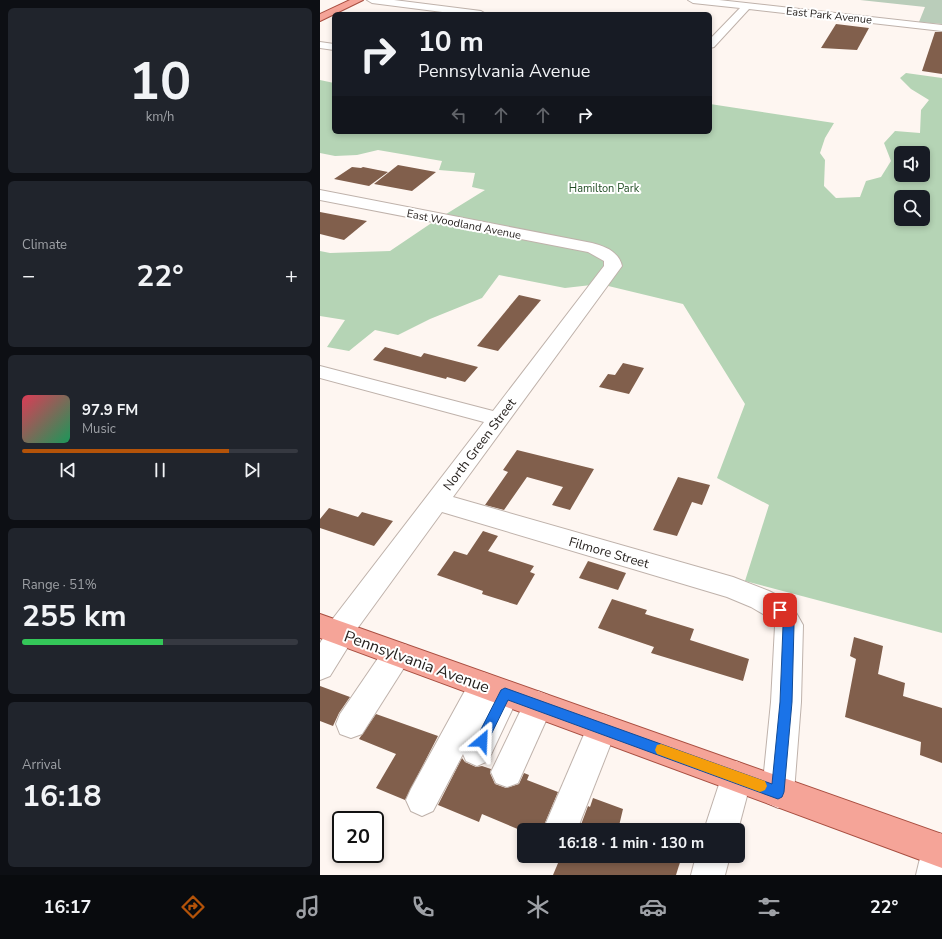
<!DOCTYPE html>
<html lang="en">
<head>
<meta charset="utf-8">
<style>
	:root { --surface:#171b24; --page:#20242c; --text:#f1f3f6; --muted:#9ea1a6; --line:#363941; --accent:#b45309 }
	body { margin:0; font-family:"Nunito Sans",sans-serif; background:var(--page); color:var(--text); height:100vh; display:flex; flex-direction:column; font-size:15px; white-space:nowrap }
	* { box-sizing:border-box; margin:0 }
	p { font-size:13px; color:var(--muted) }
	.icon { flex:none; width:22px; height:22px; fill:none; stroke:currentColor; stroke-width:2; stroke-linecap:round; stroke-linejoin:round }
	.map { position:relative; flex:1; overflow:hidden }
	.details { display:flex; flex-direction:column; gap:8px; padding:8px; background:#0d0f14; width:320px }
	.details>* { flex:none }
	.banner { position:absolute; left:12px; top:12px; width:380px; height:122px; border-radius:6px; box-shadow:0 2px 6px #0003; background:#171b24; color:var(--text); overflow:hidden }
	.controls { position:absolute; left:574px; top:146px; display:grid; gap:8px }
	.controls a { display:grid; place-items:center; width:36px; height:36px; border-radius:6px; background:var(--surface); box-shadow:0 2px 6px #0003; font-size:20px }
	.speed { position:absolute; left:12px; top:811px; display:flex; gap:8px; font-size:20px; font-weight:700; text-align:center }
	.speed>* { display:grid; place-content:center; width:52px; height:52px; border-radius:50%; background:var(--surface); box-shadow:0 2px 6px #0003; line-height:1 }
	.speed .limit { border:2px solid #111; border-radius:6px; background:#fff; color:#111 }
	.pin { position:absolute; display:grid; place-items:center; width:34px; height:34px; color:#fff; margin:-17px; border-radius:8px; box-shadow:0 2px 6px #0006 }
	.me { position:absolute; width:44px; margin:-22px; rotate:26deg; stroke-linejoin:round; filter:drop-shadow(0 0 3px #0008) }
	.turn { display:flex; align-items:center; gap:14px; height:84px; padding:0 20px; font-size:18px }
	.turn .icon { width:52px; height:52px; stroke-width:2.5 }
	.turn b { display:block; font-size:28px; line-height:34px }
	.lanes { display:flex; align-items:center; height:38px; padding:0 20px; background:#0003; justify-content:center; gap:20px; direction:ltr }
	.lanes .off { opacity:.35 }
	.big { font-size:30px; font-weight:700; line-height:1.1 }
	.details .tile { flex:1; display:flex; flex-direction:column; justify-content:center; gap:6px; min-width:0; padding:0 14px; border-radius:6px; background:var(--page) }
	.details .dial { align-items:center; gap:0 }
	.dial b { font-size:52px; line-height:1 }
	.song { display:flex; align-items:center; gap:12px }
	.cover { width:48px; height:48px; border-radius:6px; background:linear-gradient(135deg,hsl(350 70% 55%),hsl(150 70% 35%)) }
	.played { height:4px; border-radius:2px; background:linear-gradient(90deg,var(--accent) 75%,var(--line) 75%) }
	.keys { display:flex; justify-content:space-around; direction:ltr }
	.heat { display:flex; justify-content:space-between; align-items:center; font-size:22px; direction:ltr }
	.charge { height:6px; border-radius:3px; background:linear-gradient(90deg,#34c759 51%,var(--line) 0) }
	.trip { position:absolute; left:197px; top:823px; width:228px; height:40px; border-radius:6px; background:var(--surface); box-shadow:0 2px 6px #0003; font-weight:700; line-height:40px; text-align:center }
	.menu { display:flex; height:64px; justify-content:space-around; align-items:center; background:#090b0e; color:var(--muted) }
	.menu .icon { width:28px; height:28px }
	.menu .active { color:var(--accent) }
	.menu b { font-size:18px; color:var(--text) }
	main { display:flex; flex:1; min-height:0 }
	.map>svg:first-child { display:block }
</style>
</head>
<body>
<main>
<section class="details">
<div class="tile dial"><b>10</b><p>km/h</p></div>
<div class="tile"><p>Climate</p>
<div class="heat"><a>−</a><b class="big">22°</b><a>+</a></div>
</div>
<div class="tile">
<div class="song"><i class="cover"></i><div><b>97.9 FM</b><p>Music</p></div></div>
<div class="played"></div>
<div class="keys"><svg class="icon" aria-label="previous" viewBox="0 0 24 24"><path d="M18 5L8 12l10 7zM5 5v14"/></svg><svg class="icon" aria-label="pause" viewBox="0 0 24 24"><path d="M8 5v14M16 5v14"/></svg><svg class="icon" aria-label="next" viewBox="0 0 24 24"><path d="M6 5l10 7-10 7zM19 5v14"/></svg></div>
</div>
<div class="tile"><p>Range · 51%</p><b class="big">255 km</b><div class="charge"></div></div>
<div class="tile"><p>Arrival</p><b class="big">16:18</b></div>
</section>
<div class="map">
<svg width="622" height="875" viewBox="0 0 622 875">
	<rect width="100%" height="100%" fill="#fef6f1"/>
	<polygon fill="#bacdba" points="540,0 622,0 622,24 599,22 605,7"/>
	<path fill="#b5d4b5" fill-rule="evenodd" d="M586 73 622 78V633L425 581 449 505 397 478 425 404 363 304 280 284 245 288 179 275 162 298 110 319 78 335 55 330 29 351 7 347 25 320 0 316V251L10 253 70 251 110 224 165 190 152 187 155 173 119 170 122 161 58 150 37 155 15 156 0 153V80L14 83V132H390V104L514 123 505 138 500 153 505 160 504 186 516 198 540 197 546 181 561 177 571 161 564 143 575 131 600 133 601 110 609 100 591 89 580 78ZM581 153H603V175H581ZM581 197H603V219H581Z"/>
	<g fill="#815f4c">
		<polygon points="516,24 549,28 537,50 501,48"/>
		<polygon points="615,32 622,32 622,74 602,71"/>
		<polygon points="78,165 116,172 92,191 54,184"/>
		<polygon points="32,167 41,168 43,167 68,172 49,186 14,179"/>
		<polygon points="0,212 47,221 24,240 0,234"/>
		<polygon points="199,295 221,300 178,351 157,346"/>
		<polygon points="65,347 101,357 104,353 158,367 145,382 127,377 126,379 53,360"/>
		<polygon points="303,363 324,368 309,394 279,387 288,374 295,375"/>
		<polygon points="197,450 274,469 250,510 232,505 243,487 207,477 184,510 165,505 188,472 183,470"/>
		<polygon points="358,477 390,485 382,505 372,502 357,536 333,530"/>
		<polygon points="9,508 38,517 42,512 73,521 54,546 0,528 0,519"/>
		<polygon points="163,531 178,536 168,551 214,566 210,572 215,574 197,605 162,594 163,591 117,575 134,551 147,555"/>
		<polygon points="268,561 306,573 298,590 259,578"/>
		<polygon points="292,599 327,610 325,614 374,629 370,640 429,659 423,681 331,653 334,647 278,628"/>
		<polygon points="534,637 563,646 558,674 585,683 583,696 622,708 622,763 600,755 601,742 525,717 536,659 530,656"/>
		<polygon points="0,686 30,697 19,713 13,726 0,721"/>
		<polygon points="56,714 118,736 85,800 56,788 76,754 39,739"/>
		<polygon points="142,758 145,762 156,767 162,766 171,769 170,773 175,784 186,788 199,784 204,773 209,775 207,780 238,792 222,830 200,830 162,814 159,822 118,805"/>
		<polygon points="273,798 303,809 298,830 259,830 268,806 270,807"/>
		<polygon points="241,856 362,856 356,875 233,875"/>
	</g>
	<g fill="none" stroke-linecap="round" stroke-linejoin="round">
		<defs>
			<g id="minor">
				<polygon points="47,0 74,0 161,11 166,14 138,14 52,3"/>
				<polygon points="368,0 399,0 622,25 622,31 429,9 394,47 390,48 390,39 420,8 373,3"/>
				<polygon points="0,42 14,44 14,50 0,48"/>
				<path d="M0 190 272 243C285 246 299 252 302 266L133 497 413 577 449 591 470 602 483 625 481 702 474 792 469 803 458 808 447 803 442 792 451 702 455 626 450 618 431 607 407 597 122 512 34 633 31 642 10 676 0 680V643L5 635 4 633 8 625 164 422 0 378V366L173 411 284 266V261L268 252 0 200Z"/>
				<polygon points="77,642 87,645 91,654 87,663 42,734 31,738 20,734 16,724 20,714 67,645"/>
				<polygon points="163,672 173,676 177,683 185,680 195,684 200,693 168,761 157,766 146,761 143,754 113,811 102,816 91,811 86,800 91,789 153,676"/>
				<polygon points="218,691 228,695 233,705 198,783 187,787 176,783 171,772 208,695"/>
				<polygon points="282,714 293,718 297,728 257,830 223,830 271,718"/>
				<polygon points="416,761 427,766 432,777 418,830 384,830 405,766"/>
				<polygon points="619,833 622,834 622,875 596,875 602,850 607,838"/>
				<polygon points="376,856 410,856 405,875 371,875"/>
			</g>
			<g id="major">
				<polygon points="30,0 43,0 0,21 0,14"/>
				<polygon points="0,614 622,834 622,868 0,638"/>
			</g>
		</defs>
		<use href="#minor" stroke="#bfb2ab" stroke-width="2"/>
		<use href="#major" stroke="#a84e40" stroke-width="2"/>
		<use href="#minor" fill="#fff" fill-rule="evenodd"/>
		<use href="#major" fill="#f5a498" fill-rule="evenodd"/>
	</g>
	<polygon fill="#1a73e8" stroke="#114b97" points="460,606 464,607 474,625 472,702 464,792 462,797 458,799 188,700 166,745 162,747 157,745 155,741 157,737 181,690 185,688 452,784 460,702 463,626 454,610 456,607"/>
	<polygon fill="#f59e0b" points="341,744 445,781 447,786 445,790 440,792 337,754 335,750 337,745"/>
	<g text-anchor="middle" stroke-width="4" stroke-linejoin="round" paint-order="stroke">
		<g font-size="11" fill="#241f1c" stroke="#fff">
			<text transform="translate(509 15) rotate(6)" y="4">East Park Avenue</text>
			<text transform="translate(144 224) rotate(11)" y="4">East Woodland Avenue</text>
		</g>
		<g font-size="11" fill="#224e25" stroke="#fff">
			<text x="284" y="192">Hamilton Park</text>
		</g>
		<g font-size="13" fill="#241f1c" stroke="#fff">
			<text transform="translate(159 444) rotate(-53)" y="5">North Green Street</text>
			<text transform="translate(289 552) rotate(16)" y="5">Filmore Street</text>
		</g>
		<g font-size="16" fill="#241f1c" stroke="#fff">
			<text transform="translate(97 661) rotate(20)" y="6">Pennsylvania Avenue</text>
		</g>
	</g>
</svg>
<div class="controls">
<a><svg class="icon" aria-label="sound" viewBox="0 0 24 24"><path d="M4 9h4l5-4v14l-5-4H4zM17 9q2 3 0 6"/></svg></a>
<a><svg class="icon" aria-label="search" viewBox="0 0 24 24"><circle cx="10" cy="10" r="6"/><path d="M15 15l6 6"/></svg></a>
</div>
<div class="speed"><div class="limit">20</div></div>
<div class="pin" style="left:460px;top:610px;background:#d93025"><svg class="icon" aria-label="arrive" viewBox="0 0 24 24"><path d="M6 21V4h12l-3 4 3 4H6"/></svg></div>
<svg class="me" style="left:162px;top:741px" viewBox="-20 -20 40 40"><path d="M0-17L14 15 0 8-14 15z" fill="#1a73e8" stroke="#fff" stroke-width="4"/></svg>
<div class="trip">16:18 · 1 min · 130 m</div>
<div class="banner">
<div class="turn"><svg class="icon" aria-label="right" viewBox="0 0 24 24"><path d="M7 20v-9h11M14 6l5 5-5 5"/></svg><div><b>10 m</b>Pennsylvania Avenue</div></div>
<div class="lanes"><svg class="icon off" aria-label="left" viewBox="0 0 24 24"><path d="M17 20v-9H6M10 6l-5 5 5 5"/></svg><svg class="icon off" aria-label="ahead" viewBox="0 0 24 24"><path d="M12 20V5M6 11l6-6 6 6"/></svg><svg class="icon off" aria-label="ahead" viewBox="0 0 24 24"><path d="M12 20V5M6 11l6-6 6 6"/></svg><svg class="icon" aria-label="right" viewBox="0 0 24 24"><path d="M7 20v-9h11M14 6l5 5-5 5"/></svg></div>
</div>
</div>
</main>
<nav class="menu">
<b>16:17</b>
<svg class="icon active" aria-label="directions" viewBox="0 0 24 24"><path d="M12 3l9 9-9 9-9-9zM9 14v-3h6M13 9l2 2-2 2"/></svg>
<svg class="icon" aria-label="music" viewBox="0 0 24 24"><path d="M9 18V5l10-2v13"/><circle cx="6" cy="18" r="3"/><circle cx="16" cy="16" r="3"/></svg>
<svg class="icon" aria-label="phone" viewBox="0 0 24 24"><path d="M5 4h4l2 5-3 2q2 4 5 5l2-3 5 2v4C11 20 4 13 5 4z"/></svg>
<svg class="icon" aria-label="climate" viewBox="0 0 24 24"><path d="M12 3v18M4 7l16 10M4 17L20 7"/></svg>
<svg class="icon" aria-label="car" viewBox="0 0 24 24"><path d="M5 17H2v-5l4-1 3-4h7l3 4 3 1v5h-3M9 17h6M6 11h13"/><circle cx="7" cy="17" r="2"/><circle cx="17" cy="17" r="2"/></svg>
<svg class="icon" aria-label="filters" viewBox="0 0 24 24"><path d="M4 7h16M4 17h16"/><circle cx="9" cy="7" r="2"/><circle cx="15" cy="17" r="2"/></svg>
<b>22°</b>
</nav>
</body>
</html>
